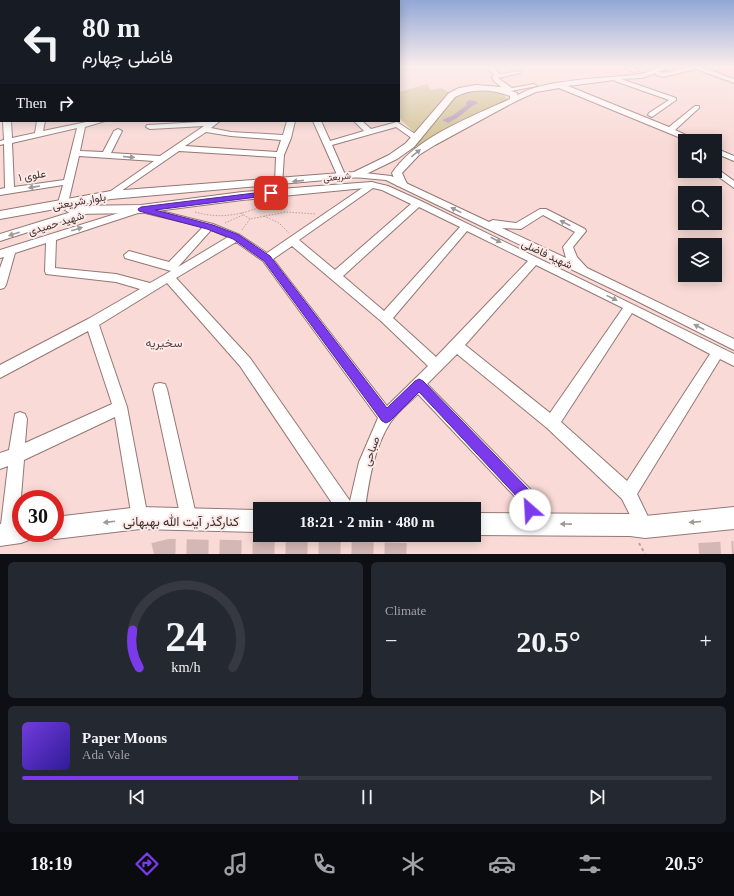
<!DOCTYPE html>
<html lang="en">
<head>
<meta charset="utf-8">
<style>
	:root { --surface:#171b24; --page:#242831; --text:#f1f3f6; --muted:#9ea1a6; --line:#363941; --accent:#7c3aed }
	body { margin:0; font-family:"Times New Roman",Vazirmatn,serif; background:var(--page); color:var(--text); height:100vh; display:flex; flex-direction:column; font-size:15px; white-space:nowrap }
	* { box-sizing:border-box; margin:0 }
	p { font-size:13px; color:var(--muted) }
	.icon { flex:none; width:22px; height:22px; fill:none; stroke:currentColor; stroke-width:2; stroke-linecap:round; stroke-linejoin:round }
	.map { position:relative; height:554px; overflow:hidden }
	.panel { display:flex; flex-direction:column; gap:8px; padding:8px; background:#0d0f14; flex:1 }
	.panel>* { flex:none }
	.banner { position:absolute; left:0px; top:0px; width:400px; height:122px; box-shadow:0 2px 10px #0003; background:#171b24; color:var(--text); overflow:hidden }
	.controls { position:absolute; left:678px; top:134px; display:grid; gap:8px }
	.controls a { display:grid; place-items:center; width:44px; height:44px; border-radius:0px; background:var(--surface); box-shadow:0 2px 10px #0003; font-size:20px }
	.speed { position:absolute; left:12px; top:490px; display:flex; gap:8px; font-size:20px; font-weight:700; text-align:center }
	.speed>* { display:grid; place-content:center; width:52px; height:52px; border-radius:50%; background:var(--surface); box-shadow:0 2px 10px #0003; line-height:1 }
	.speed .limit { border:6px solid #d22; background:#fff; color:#111 }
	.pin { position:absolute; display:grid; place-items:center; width:34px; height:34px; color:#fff; margin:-17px; border-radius:8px; box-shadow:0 2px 6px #0006 }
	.me { position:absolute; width:44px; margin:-22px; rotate:334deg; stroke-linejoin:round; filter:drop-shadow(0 0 3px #0008) }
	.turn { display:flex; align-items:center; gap:14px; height:84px; padding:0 16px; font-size:18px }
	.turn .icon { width:52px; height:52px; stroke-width:2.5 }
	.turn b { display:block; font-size:28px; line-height:34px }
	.then { display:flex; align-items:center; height:38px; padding:0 16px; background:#0003; gap:8px; font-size:15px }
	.big { font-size:30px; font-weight:700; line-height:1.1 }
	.panel .widget { flex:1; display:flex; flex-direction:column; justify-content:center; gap:6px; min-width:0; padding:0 14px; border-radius:6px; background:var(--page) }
	.panel .dial { align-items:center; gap:0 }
	.dial svg { height:104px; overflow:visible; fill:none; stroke:var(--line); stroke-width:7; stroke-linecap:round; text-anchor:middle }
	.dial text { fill:var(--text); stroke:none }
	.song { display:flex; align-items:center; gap:12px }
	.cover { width:48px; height:48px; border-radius:6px; background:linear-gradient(135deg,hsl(260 70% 55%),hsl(250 70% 35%)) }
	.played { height:4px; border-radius:2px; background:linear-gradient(90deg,var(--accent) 40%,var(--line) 40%) }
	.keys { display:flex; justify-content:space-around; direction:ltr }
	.heat { display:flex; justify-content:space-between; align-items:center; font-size:22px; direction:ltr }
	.panel .tiles { flex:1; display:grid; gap:8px; grid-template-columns:1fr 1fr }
	.widget:last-child { grid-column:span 2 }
	.trip { position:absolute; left:253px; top:502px; width:228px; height:40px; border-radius:0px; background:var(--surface); box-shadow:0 2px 10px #0003; font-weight:700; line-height:40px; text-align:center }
	.menu { display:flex; height:64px; justify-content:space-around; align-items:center; background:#090b0e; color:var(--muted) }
	.menu .icon { width:28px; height:28px }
	.menu .current { color:var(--accent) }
	.menu b { font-size:18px; color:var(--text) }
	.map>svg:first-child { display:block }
</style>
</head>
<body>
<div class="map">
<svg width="734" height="554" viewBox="0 0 734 554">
	<rect width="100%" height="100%" fill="#f9dad6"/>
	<g fill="#cfc293">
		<polygon points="427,84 431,90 442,88 450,93 414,132 399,118 399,92"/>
		<path d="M464 91C475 91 500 88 508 99L419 147 413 145 454 96Z"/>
	</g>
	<polygon fill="#b293bb" points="469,100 475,101 478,103 472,106 457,118 448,123 442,120 452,116 467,105 466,103"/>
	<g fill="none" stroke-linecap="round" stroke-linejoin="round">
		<g stroke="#d3b8b5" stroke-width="22" stroke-dasharray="22 11" stroke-linecap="butt">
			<polyline points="154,554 170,550 414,554"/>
			<polyline points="699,554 734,552"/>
		</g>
		<defs>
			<g id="minor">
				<polygon points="487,67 493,67 499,74 521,71 521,73 498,78 512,88 534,84 537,86 505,92 505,90 494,81 492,77 494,75"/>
				<polygon points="624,67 632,67 639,71 634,72"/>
				<path d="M660 67H669L658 72C668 74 678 68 689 67 704 65 719 74 734 79V83L696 69 663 77 656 75V73L642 78 621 79 676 98V100L652 117 648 115 649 113 669 100 615 81 614 80 568 86 669 127 695 106H699V108L675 130 699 141H688L559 88 536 92 516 101 511 100C535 78 607 79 640 74 647 73 654 69 660 67Z"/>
				<rect x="0" y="79" width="1" height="4"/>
				<rect x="0" y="104" width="1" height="5"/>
				<path d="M3 121H11L12 138 35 133 37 121H45L43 131 91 121H105L85 127 80 151 103 152 114 131 118 129 122 131 111 153 160 156 204 126 150 129 146 127 147 125 220 121 211 128 231 132 283 135 287 121H295L291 138 284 155 282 185 279 186 275 183 276 157 179 151 111 198 106 195 108 193 154 161 79 156 68 203 63 206 58 203 63 185 0 195V189L5 188 4 144 0 145V141L4 140ZM77 128 64 180 14 187 12 143ZM206 132 231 136 281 140 277 152 185 146Z"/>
				<polygon points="313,121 321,121 330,141 364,131 354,121 362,121 371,129 397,122 420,137 413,139 396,127 332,145 346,177 342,180 338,177"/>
				<polygon points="715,148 734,156 734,161 715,153"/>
				<polygon points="715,167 734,181 734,188 712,172 715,171"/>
				<path d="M356 172 391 176 489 222 493 220 516 223 540 209H546L585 229 586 231 573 247 577 257 587 268 734 339V350L631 298 398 186 386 180 353 177V173ZM543 215 575 232 563 247 566 258 502 228 521 229Z"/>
				<path d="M371 182 388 186 421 201 734 354V366L720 359 637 494 653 527 651 533 645 535 639 533 622 499 547 428 457 354 427 384 531 490 544 524 542 530 536 532 530 530 519 501 418 394C409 403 397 412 390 423 374 448 369 480 365 509H336L240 366 167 283 99 325 127 407 148 518 146 524 140 526 134 524 132 518 115 417 24 460 18 533 15 539 9 542 3 539 0 533 8 466 0 469V453L9 450 15 414 20 412 25 414 27 419 25 443 112 404 88 331 0 378V365L88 319 140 289 116 282 46 274 45 271 46 243 15 253 6 285 4 288 0 289V268L4 257 0 258V250L141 206 213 224 240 235 267 253ZM373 188 382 190 411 204 335 270 299 240ZM419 207 460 227 384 311 343 276ZM141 212 203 227 169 262 129 251 124 255 125 258 171 271 150 283 116 274 55 268 56 240ZM211 230 228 237 178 267ZM467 231 528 261 436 357 393 318ZM236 242 263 261 378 418 359 462 350 501 250 358 176 278ZM292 246 381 321 428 366 387 406 273 259ZM536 265 623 308 550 413 465 345ZM632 313 710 354 627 481 561 422Z"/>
				<polygon points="91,206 94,207 96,209 94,211 0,241 0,234"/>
				<polygon points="160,383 165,384 167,389 197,519 195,525 189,527 183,525 181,519 153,389 155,384"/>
			</g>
			<g id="major">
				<path d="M476 85 501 87 517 93 518 100 435 145 419 155 402 173 407 184 405 186H397L392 173C416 137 471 117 510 99V96C492 89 472 88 455 97L414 147 397 159 360 177 111 199 0 219V211L111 191 354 172 389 155 406 143 449 93 459 88Z"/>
				<rect x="0" y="88" width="1" height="6"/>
				<polygon points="371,182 375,183 377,185 375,187 242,200 141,213 71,214 65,210 71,206 141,205 242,192"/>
				<polygon points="140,507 260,510 260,532 140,529 55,539 47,536 46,533 55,533 55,517"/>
				<polygon points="734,507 734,529 645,538 630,536 474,535 474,513 630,514 645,516"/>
				<polygon points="21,521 21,533 31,533 29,540 21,543 0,546 0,524"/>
			</g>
		</defs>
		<use href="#minor" stroke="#937874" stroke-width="2"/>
		<use href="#major" stroke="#937874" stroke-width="2"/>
		<g stroke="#baa29e" stroke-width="1" stroke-dasharray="1.5 1.5" stroke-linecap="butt">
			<path d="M195 212C222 220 247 214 271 202"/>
			<polyline points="241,213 250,219 286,212 316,214"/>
			<polyline points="264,216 279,223 289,233"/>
			<polyline points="225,223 243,215"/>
			<polyline points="242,230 250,219"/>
		</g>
		<polyline stroke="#baa29e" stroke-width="2" stroke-dasharray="3 3" stroke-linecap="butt" points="639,543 645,554"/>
		<use href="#minor" fill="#fff" fill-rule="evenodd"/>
		<use href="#major" fill="#fff" fill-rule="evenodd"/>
	</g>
	<defs><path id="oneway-solid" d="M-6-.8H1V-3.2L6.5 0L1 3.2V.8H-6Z"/></defs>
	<g fill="#9e9897">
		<use href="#oneway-solid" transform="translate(416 153) rotate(-39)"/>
		<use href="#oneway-solid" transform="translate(129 157) rotate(5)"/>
		<use href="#oneway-solid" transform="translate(298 181) rotate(174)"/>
		<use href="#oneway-solid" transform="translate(34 187) rotate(171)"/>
		<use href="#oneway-solid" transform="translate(456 210) rotate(-154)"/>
		<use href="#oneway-solid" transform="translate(565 223) rotate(-152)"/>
		<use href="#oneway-solid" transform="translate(77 229) rotate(-17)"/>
		<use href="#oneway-solid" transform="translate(14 234) rotate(162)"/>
		<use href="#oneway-solid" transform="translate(496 240) rotate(27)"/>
		<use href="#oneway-solid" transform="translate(612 298) rotate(26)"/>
		<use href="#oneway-solid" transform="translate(699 327) rotate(-153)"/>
		<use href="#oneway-solid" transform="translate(109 522) rotate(173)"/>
		<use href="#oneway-solid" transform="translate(695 522) rotate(175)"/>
		<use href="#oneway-solid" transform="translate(566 524) rotate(-179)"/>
	</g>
	<linearGradient id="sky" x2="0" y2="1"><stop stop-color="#92a7d6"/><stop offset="0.46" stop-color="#fceeed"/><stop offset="1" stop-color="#fceeed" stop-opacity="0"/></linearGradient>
	<rect width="734" height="145" fill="url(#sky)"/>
	<polygon fill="#7c3aed" stroke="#51269a" points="271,191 275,193 273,195 155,210 213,225 239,235 270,256 387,408 415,381 419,379 423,381 530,491 537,510 535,515 530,517 526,515 520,500 419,392 390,421 386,423 382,421 264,261 233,239 207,229 139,211 138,209 141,207"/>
	<g text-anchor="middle" stroke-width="4" stroke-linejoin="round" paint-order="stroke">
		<g font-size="9" fill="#3d312f" stroke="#fdeae8">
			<text transform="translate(337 177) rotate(-6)" y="3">شریعتی</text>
		</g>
		<g font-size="11" fill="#3d312f" stroke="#fdeae8">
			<text transform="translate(32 175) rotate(-9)" y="4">علوی ۱</text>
			<text transform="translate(79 201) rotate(-10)" y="4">بلوار شریعتی</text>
			<text transform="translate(56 223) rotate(-17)" y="4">شهید حمیدی</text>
			<text transform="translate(547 254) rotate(25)" y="4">شهید فاضلی</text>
			<text transform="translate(371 451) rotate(-71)" y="4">صباحی</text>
		</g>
		<g font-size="12" fill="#5e4542" stroke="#fdeae8">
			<text x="164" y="347">سخیریه</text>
		</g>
		<g font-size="13" fill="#3d312f" stroke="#fdeae8">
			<text x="181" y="526">کنارگذر آیت الله بهبهانی</text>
		</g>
	</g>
</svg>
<div class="controls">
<a><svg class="icon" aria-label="sound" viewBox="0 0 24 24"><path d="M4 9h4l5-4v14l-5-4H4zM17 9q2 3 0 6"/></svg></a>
<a><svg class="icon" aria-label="search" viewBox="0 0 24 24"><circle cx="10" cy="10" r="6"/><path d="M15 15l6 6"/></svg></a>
<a><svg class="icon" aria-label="layers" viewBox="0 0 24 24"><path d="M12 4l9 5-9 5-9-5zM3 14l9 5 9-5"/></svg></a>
</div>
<div class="speed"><div class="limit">30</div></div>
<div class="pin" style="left:271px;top:193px;background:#d93025"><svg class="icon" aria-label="arrive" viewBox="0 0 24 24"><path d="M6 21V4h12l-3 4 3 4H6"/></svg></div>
<svg class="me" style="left:530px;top:510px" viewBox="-20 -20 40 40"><circle r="19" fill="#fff"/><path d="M0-13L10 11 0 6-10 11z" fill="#7c3aed"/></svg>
<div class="trip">18:21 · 2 min · 480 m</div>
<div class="banner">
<div class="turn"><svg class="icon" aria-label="left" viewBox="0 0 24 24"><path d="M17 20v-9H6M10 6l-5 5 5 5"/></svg><div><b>80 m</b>فاضلی چهارم</div></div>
<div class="then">Then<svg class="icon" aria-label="right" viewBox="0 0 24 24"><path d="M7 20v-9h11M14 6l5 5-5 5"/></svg></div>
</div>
</div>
<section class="panel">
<div class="tiles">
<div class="widget dial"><svg viewBox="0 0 100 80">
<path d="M14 69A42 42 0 1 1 86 69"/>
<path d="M14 69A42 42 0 0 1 9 40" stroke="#7c3aed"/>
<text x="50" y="56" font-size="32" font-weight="700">24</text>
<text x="50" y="72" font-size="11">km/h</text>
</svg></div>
<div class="widget"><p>Climate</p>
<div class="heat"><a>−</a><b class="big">20.5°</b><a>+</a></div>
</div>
<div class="widget">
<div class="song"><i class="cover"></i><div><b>Paper Moons</b><p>Ada Vale</p></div></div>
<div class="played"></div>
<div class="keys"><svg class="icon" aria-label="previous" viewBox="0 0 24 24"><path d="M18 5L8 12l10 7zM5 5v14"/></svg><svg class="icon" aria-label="pause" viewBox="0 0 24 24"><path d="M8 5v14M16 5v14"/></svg><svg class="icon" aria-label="next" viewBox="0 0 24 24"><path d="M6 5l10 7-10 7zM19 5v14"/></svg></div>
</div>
</div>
</section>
<nav class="menu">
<b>18:19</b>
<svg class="icon current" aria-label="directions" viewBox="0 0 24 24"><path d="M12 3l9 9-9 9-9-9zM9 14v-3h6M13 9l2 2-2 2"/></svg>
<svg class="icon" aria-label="music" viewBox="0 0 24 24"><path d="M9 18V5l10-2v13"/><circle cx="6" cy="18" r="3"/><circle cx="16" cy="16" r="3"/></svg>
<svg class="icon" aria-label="phone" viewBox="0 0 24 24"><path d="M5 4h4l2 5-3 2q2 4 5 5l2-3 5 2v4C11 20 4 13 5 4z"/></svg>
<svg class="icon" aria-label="climate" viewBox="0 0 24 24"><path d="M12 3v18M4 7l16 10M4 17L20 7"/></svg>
<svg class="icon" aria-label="car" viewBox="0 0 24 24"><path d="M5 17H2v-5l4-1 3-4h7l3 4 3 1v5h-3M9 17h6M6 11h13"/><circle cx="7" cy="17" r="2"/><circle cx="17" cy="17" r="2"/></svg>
<svg class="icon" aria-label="filters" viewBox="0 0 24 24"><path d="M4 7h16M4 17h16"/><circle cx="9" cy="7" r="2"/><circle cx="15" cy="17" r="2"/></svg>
<b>20.5°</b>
</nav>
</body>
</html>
